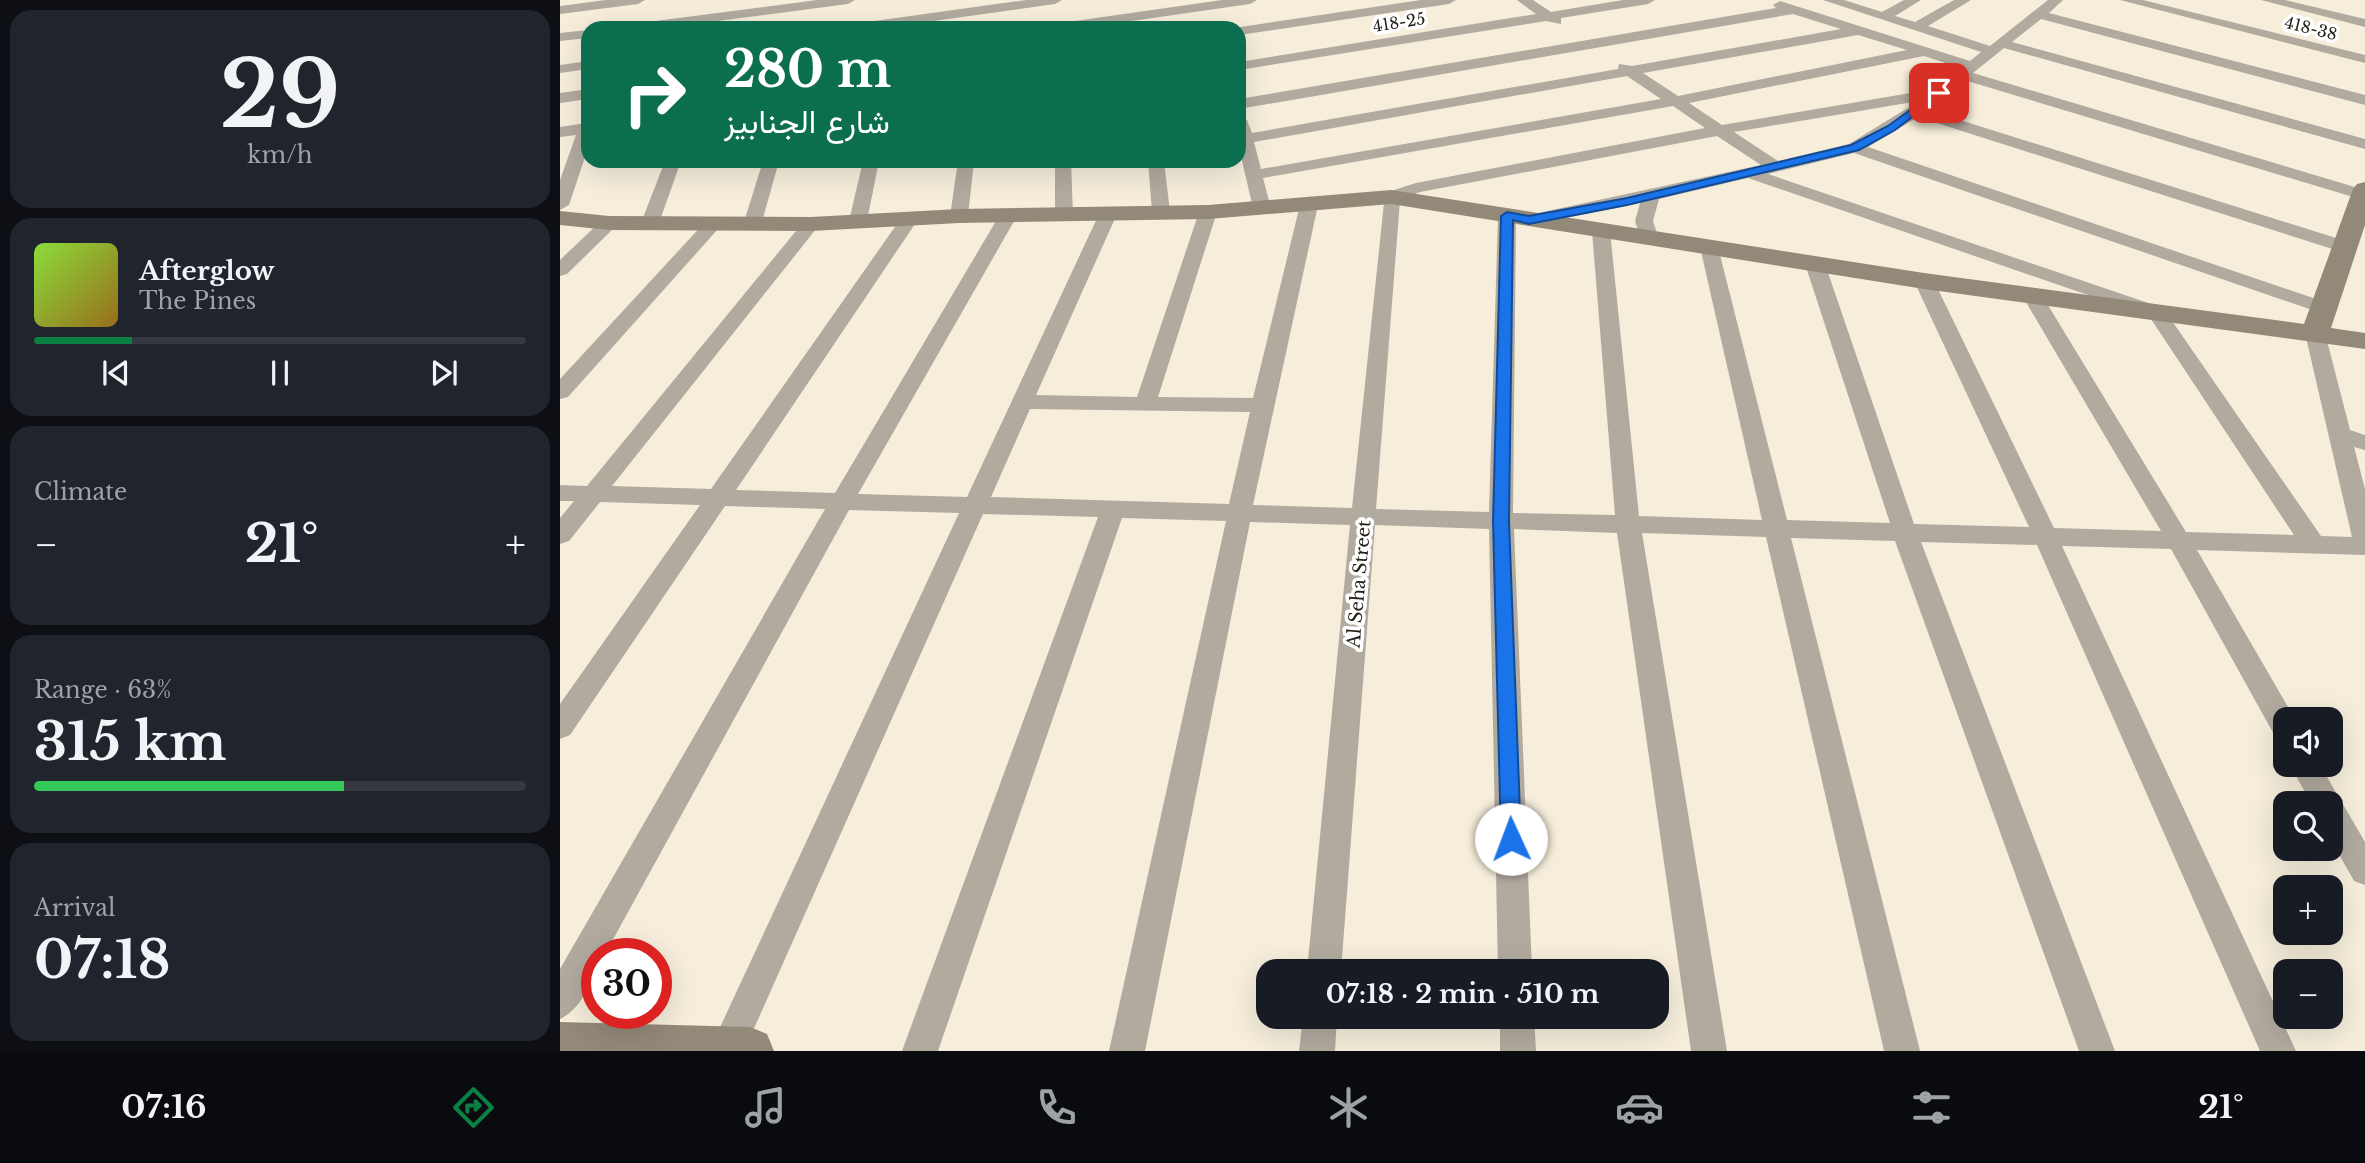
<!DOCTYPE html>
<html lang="en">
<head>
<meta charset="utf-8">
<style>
	:root { --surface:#171b24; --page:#20242c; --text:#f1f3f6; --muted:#9ea1a6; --line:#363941; --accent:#0b8043 }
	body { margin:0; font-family:"Libre Baskerville",Vazirmatn,serif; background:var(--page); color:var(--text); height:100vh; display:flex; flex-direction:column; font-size:26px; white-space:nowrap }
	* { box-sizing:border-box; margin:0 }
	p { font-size:23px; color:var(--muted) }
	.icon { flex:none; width:38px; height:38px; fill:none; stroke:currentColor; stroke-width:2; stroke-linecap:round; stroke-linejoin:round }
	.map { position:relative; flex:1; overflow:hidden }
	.drawer { display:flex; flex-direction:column; gap:10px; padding:10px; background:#0d0f14; width:560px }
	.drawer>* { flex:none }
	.guide { position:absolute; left:21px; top:21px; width:665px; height:147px; border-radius:21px; box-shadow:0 7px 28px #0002; background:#0b6e4f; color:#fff; overflow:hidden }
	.tools { position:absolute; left:1713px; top:707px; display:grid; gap:14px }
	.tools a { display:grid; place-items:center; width:70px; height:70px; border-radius:14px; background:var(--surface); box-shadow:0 7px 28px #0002; font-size:35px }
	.speed { position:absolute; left:21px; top:938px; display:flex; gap:14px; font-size:35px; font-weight:700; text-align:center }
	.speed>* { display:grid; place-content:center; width:91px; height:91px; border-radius:50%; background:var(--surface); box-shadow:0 7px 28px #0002; line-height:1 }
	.speed .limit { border:10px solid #d22; background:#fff; color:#111 }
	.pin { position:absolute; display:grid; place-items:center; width:60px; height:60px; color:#fff; margin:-30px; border-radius:14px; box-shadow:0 4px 10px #0006 }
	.me { position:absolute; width:77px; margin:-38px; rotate:358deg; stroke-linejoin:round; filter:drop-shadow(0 0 5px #0008) }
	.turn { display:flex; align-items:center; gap:24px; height:147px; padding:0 28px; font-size:32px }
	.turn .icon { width:91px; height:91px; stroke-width:2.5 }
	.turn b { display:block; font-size:49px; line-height:60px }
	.big { font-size:52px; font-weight:700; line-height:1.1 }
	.drawer .widget { flex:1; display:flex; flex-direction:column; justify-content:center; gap:10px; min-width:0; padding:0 24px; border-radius:21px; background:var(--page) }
	.drawer .dial { align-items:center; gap:0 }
	.dial b { font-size:91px; line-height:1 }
	.song { display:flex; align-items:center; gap:21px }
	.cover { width:84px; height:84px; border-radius:10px; background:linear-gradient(135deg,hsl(90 70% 55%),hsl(40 70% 35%)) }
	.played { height:7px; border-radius:4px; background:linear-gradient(90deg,var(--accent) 20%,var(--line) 20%) }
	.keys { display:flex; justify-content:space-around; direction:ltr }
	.heat { display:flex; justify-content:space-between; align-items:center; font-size:38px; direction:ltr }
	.charge { height:10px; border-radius:5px; background:linear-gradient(90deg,#34c759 63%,var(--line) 0) }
	.trip { position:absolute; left:696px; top:959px; width:413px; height:70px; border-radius:21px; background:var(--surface); box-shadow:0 7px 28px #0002; font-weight:700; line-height:70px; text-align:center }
	.tab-bar { display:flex; height:112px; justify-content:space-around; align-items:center; background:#090b0e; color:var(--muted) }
	.tab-bar .icon { width:49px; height:49px }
	.tab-bar .on { color:var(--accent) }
	.tab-bar b { font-size:32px; color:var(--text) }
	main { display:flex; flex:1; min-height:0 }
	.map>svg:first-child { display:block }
</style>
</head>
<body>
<main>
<section class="drawer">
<div class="widget dial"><b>29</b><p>km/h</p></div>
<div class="widget">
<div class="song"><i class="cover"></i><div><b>Afterglow</b><p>The Pines</p></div></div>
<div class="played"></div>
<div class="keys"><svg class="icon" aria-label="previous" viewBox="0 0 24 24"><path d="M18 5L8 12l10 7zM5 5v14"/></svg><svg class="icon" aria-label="pause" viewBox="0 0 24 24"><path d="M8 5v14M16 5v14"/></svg><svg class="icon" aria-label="next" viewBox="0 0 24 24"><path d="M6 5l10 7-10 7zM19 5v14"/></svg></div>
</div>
<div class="widget"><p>Climate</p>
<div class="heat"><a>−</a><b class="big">21°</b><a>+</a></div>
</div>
<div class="widget"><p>Range · 63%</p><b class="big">315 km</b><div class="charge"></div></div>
<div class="widget"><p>Arrival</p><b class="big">07:18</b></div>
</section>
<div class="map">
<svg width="1805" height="1051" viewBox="0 0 1805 1051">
	<rect width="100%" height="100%" fill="#f6eedb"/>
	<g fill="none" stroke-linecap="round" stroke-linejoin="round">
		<g fill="#b1aa9f" fill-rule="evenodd">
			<polygon points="46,0 85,0 78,4 0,14 0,6"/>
			<polygon points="257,0 295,0 288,4 104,28 65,28 72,24"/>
			<polygon points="466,0 502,0 495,4 323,28 286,28 293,24"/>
			<polygon points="662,0 697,0 690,4 523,28 487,28 494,24"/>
			<polygon points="861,0 896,0 889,4 679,35 679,28 674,28"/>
			<polygon points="957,0 973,0 991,12 1063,0 1095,0 1088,4 1001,18 1001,24 986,21 679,70 679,62 976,14"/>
			<path d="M1263 0H1284L1322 12 1344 0H1361L1335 16 1355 22 1394 0H1411L1368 26 1430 46 1488 0H1503L1489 13 1805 95V105L1481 19 1452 42 1805 139V149L1444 48 1413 73 1805 190 1803 200 1404 80 1368 110 1792 243 1794 247 1785 253 1358 117 1308 147 1771 304 1774 308 1764 314 1294 153 1208 174 1603 308 1761 536 1792 537 1745 333 1755 327 1765 333 1790 430 1805 435V450L1794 447 1805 489V555L1637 550 1735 719H1726V742L1716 738 1611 549 1502 546 1736 1051H1700L1477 545 1361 542 1555 1051H1519L1335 541 1231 538 1360 1051H1324L1206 537 1082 533 1167 1051H1131L1057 533 954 529 972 971H938L929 529 815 525 781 971H747L790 525 690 522 585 1051H549L666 521 562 518 378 1051H342L538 517 423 514 184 1051H149L399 513 289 510 45 954H37C37 976 21 1010 0 1019V969L265 509 165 506 10 735 0 739V704L140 505 40 502 9 541 0 544V518L14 501H0V485L27 486 245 220H257L260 224 52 486 151 489 344 214 350 213 359 218 176 490 275 493 439 216 448 211 457 216 298 494 407 497 539 214 548 209 557 214 476 395 577 397 639 212 648 207 657 212 598 397 693 398 740 205 749 200 758 205 693 505 792 508 825 193 856 183 1145 128 1113 106 703 178 711 208 702 213 693 208 679 148V119L687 120 692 133 1058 69 1059 64 1072 66 1281 29 1233 14 679 109V99L1216 8 1213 5 1220 1 1410 61 1421 52ZM1298 35 1347 50 1118 96 1083 73ZM1364 56 1401 68 1374 89 1162 125 1129 103ZM1067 76 1101 99 701 169 694 142ZM1359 101 1289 144 1218 161 1174 132ZM1157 136 1201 165 969 215 960 220 969 225 1080 203 1075 221 1081 239 1090 245 1099 239 1093 221 1099 199 1188 178 1589 316 1734 535 1626 532 1483 297 1473 291 1463 297 1601 531 1494 528 1374 281 1364 275 1354 281 1469 527 1354 524 1265 264 1255 258 1245 264 1330 523 1227 520 1158 247 1149 241 1140 247 1202 520 1079 516 1050 231 1041 226 1032 231 1055 515 953 513 956 216 947 211 938 216 929 512 816 509 840 200 860 192ZM470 409 690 412 669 504 431 497Z"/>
			<polygon points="1560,0 1583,0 1805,55 1805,63"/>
			<polygon points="1701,0 1725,0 1805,19 1805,27"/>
			<polygon points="28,30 28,38 0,41 0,33"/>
			<polygon points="28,61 28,69 0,73 0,65"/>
			<polygon points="28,89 28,99 0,103 0,93"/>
			<polygon points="28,119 28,148 9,205 0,210 0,180 16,135 0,137 0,127 20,124"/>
			<polygon points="105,161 121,161 99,223 90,228 84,227 81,223"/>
			<polygon points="203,161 219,161 201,225 192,230 183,225"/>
			<polygon points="303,161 319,161 307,221 298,226 289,221"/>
			<polygon points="398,161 414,161 408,216 399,221 390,216"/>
			<polygon points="495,161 511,161 513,215 504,220 495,215"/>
			<polygon points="588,161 604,161 610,212 607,216 595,216 592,212"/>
			<polygon points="49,218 58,223 55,227 7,274 0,276 0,260 43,219"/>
			<polygon points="152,220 158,221 161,225 158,229 8,397 0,399 0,379 146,221"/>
			<polygon points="1730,765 1760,765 1805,842 1805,885 1794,881 1771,840 1771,803 1751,803"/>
			<polygon points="743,1017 777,1017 775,1051 739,1051"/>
			<polygon points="940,1017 974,1017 976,1051 940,1051"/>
		</g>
		<g fill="#938978" fill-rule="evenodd">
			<polygon points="1805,182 1805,225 1771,328 1805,333 1805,349 1364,289 831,204 648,219 399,223 251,231 49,230 0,225 0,211 49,216 251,217 399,209 648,205 831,190 1364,273 1744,324 1793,189 1797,184"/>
			<polygon points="0,1022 190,1027 207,1034 214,1051 0,1051"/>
		</g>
	</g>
	<polygon fill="#1a73e8" stroke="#114b97" stroke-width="2" points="1376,91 1384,93 1335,130 1299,150 1067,205 969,224 953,220 949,521 961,839 958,845 951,848 944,845 941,839 933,521 941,216 947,212 969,216 1067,198 1291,145 1328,126"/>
	<g text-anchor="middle" stroke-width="7" stroke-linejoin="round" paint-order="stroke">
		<g font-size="16" fill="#24211a" stroke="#fff">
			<text transform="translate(839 22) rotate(-9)" y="6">418-25</text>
			<text transform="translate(1751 28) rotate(14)" y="6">418-38</text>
		</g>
		<g font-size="18" fill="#24211a" stroke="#fff">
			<text transform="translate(799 584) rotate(-85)" y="6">Al Seha Street</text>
		</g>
	</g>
</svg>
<div class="tools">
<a><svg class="icon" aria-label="sound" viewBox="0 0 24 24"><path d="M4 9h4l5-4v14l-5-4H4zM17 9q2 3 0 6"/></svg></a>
<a><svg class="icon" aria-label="search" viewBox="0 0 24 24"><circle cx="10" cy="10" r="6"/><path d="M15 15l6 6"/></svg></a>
<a>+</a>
<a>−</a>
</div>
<div class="speed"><div class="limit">30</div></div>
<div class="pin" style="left:1379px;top:93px;background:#d93025"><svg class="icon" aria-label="arrive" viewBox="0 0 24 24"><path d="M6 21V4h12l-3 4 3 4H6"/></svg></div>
<svg class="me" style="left:951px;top:839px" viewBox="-20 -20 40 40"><circle r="19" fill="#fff"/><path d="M0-13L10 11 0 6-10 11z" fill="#1a73e8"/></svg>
<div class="trip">07:18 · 2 min · 510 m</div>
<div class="guide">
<div class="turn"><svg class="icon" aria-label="right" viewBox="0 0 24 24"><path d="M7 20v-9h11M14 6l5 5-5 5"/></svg><div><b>280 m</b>شارع الجنابيز</div></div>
</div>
</div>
</main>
<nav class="tab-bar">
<b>07:16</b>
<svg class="icon on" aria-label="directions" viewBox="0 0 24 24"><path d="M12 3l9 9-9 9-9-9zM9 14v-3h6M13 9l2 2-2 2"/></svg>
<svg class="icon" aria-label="music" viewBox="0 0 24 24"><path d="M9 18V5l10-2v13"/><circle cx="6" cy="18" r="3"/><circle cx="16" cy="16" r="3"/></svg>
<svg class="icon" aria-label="phone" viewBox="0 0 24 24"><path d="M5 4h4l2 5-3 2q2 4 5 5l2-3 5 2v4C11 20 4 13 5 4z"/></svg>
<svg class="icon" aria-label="climate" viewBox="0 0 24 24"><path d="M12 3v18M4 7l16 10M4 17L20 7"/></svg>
<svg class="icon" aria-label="car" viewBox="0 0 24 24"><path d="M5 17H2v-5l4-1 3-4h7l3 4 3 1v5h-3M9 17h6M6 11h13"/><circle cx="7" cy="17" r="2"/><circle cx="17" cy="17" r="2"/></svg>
<svg class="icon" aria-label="filters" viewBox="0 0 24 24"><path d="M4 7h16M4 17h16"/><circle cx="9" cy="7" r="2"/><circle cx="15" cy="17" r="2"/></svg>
<b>21°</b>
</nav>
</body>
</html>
